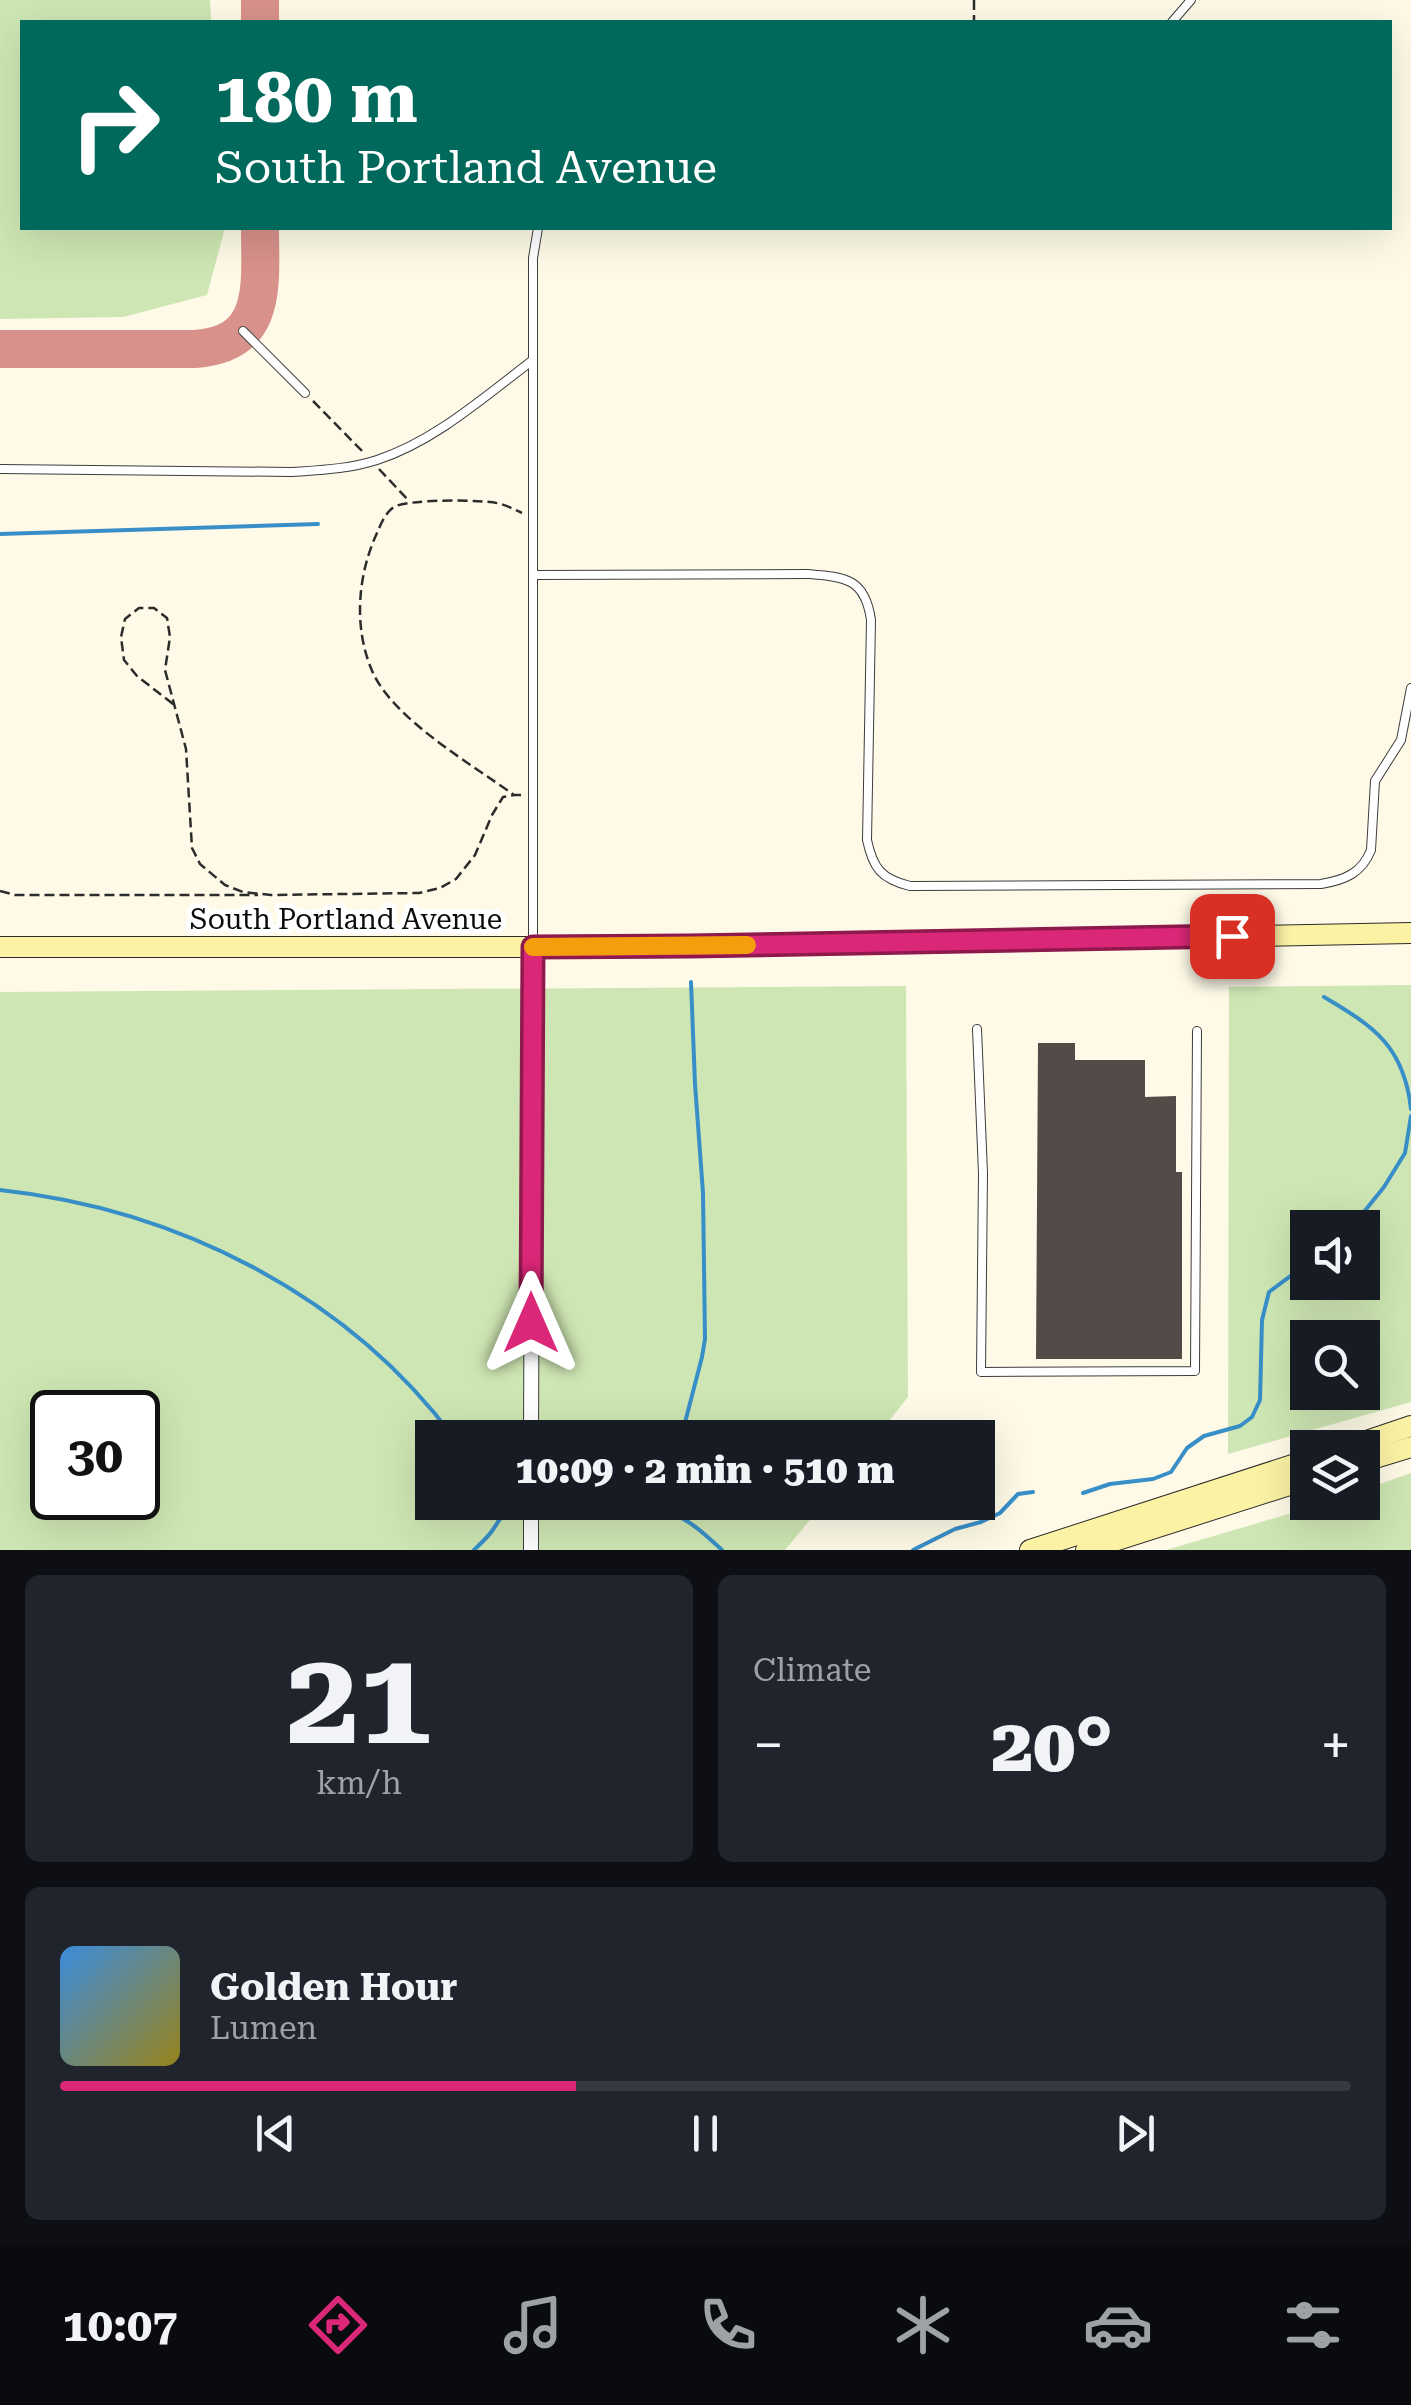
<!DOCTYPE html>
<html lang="en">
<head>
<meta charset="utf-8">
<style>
	:root { --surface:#171b24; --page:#20242c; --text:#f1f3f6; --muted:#9ea1a6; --line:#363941; --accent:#db2777 }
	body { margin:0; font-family:"Roboto Serif",serif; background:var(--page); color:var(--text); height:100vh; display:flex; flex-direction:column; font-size:38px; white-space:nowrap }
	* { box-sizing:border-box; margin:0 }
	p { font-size:32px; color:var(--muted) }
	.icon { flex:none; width:55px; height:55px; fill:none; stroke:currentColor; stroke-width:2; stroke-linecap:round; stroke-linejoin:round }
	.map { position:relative; height:1550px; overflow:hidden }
	.sheet { display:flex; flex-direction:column; gap:25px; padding:25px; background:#0d0f14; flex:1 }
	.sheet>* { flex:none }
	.guide { position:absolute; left:20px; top:20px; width:1372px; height:210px; border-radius:0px; box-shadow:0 10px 40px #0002; background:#00695c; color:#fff; overflow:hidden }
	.fabs { position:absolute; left:1290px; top:1210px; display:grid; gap:20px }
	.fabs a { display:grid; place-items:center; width:90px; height:90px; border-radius:0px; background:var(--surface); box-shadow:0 10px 40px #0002; font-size:50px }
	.speed { position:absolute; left:30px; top:1390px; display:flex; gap:20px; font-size:50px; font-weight:700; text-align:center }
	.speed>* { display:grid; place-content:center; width:130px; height:130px; border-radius:50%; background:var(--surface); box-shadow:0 10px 40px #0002; line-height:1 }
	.speed .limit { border:5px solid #111; border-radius:15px; background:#fff; color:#111 }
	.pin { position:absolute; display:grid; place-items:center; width:85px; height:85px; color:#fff; margin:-42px; border-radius:20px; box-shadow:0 5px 15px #0006 }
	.me { position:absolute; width:110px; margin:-55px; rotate:0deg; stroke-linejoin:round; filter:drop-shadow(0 0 8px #0008) }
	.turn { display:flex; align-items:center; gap:35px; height:210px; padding:0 30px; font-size:45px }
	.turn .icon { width:130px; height:130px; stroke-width:2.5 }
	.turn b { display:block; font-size:70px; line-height:85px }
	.big { font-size:75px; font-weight:800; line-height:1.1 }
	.sheet .card { flex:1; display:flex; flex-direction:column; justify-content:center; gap:15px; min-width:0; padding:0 35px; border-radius:15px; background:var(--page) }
	.sheet .dial { align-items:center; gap:0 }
	.dial b { font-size:130px; line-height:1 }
	.song { display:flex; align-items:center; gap:30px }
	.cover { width:120px; height:120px; border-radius:15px; background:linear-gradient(135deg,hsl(210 70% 55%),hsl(50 70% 35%)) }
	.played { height:10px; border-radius:5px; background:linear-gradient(90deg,var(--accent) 40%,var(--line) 40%) }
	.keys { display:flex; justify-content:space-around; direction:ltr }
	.heat { display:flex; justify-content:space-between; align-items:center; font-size:55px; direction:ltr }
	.sheet .tiles { flex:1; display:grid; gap:25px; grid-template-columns:1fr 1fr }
	.card:last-child { grid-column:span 2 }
	.trip { position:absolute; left:415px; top:1420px; width:580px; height:100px; border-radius:0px; background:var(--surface); box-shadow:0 10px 40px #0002; font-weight:800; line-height:100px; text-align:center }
	.tabs { display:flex; height:160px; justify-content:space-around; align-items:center; background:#090b0e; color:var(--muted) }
	.tabs .icon { width:70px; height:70px }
	.tabs .selected { color:var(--accent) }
	.tabs b { font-size:45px; color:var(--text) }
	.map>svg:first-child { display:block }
</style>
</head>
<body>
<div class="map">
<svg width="1411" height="1550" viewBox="0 0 1411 1550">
	<rect width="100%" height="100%" fill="#fefae7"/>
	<g fill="#cee6b3" fill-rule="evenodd">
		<polygon points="0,0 210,0 211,22 22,22 22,228 225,228 207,295 123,317 0,319"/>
		<path d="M1411 985V1402L1228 1454 1229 987ZM1308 1228H1362V1282H1308ZM1308 1338H1362V1392H1308Z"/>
		<path d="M906 986 908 1397 876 1437 432 1438V1502L824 1503 785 1550H0V992ZM52 1412H138V1498H52Z"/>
		<polygon points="1411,1473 1411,1550 1166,1550 1326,1503 1362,1502 1363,1490"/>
	</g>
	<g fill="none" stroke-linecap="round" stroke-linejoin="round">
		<g stroke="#388fc8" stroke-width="4">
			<polyline points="0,534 318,524"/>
			<path d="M1324 997C1375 1027 1404 1047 1411 1109"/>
			<path d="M0 1190C176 1209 347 1294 454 1438"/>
			<polyline points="1351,1228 1384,1187 1405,1153 1411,1116"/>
			<polyline points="681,1438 702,1357 705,1339 703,1193 695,1084 691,982"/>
			<polyline points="1083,1493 1110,1484 1153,1479 1171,1472 1187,1448 1204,1436 1240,1426 1252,1417 1260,1400 1262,1320 1269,1292 1308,1263"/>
			<path d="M544 1509C570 1505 639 1503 663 1510 687 1517 705 1534 722 1550"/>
			<path d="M474 1550C480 1544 487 1538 492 1531 502 1517 503 1508 522 1510"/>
			<polyline points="913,1550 955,1529 981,1522 1000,1513 1018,1494 1033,1492"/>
		</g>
		<g stroke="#d9918b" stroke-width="38">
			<polyline points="260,0 260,22"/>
			<path d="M0 349H195C269 344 260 284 260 228"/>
		</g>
	</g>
	<polygon fill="#524b47" points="1038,1043 1075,1043 1075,1060 1145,1060 1145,1097 1176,1096 1176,1172 1182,1172 1182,1359 1036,1359"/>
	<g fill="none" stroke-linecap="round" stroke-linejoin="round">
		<defs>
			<g id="service">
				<polyline points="1172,22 1191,0"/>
				<polyline points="243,331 305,393"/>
				<path d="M0 469 292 472C321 470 349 469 377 460 435 441 484 397 533 360"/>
				<path d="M533 575 808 574C845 577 865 578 871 620L867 840C873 868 881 879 910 886L1321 884C1345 880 1362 873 1371 850L1375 781 1401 740 1411 688"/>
				<polyline points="533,947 533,258 538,228"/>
				<polyline points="977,1029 983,1173 981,1372 1195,1371 1197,1031"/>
			</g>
			<g id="minor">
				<polyline points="531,1438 533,947"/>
				<polyline points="531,1550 531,1502"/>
			</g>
			<g id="secondary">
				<polyline points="0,947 690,947 1411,933"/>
				<polyline points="1346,1448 1411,1426"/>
				<polyline points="1362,1462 1411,1447"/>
				<polyline points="1030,1550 1308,1460"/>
				<polyline points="1086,1550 1308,1479"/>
			</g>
		</defs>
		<use href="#service" stroke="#3d3d3d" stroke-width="10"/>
		<use href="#minor" stroke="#3d3d3d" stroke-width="16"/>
		<use href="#secondary" stroke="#2c2c2c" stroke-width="22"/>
		<g stroke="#2c2c2c" stroke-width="2.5" stroke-dasharray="10 5" stroke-linecap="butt">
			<polyline points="974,0 974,22"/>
			<polyline points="313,401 364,453"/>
			<polyline points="379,469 408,500"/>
			<polyline points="173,704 137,676 124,660 121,637 125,619 139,608 154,608 167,618 170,637 165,670 186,749 192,848 200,864 225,885 243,892 271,895 419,893 440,888 456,879 475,855 492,815 503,797 514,795"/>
			<path d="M521 795H514C471 764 397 721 374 675 353 631 357 576 377 533 381 524 385 513 394 507 407 499 485 499 501 504 508 506 515 510 522 513"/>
			<polyline points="0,891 15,895 258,895"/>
		</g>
		<use href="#service" stroke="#fff" stroke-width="8"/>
		<use href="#minor" stroke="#fff" stroke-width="14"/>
		<use href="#secondary" stroke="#fcf2a4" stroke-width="20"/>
	</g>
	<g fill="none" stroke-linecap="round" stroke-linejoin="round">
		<defs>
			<polyline id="route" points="531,1323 533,947 690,946 1232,936"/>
		</defs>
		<use href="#route" stroke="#8e194d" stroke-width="25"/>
		<use href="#route" stroke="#db2777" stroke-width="18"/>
		<polyline stroke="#f59e0b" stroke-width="18" points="533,947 747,945"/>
	</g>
	<g text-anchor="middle" stroke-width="10" stroke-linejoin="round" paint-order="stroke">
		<g font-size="28" fill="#0a0a0a" stroke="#fff">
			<text x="346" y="929">South Portland Avenue</text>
		</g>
	</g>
</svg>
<div class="fabs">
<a><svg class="icon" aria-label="sound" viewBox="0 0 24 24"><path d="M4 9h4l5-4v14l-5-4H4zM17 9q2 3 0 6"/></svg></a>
<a><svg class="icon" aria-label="search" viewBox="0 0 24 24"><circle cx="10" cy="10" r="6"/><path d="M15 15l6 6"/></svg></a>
<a><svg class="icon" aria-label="layers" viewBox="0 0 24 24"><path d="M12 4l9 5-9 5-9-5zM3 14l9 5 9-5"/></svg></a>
</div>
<div class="speed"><div class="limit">30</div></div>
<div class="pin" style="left:1232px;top:936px;background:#d93025"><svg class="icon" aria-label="arrive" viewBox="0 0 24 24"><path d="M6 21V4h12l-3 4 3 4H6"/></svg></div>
<svg class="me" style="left:531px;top:1323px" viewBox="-20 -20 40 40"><path d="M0-17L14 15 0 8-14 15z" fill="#db2777" stroke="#fff" stroke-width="4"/></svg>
<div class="trip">10:09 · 2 min · 510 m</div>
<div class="guide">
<div class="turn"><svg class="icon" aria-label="right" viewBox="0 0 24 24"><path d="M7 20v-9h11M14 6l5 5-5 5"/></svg><div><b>180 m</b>South Portland Avenue</div></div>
</div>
</div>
<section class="sheet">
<div class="tiles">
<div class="card dial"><b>21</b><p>km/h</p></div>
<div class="card"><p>Climate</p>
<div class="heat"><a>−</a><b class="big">20°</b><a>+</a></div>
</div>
<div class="card">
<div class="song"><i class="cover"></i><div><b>Golden Hour</b><p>Lumen</p></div></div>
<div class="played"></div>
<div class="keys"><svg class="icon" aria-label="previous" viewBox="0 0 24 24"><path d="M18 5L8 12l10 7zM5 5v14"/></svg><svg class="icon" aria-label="pause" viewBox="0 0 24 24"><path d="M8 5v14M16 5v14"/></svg><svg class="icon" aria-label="next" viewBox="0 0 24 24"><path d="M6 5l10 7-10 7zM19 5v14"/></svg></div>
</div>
</div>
</section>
<nav class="tabs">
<b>10:07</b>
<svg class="icon selected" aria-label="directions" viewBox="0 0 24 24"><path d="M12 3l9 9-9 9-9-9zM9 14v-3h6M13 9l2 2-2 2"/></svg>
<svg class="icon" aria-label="music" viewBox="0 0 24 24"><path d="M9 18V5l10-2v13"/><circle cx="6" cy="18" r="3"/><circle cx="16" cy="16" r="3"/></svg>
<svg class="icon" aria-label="phone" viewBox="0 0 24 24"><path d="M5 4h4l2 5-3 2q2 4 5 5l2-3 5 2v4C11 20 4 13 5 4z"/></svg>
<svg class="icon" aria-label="climate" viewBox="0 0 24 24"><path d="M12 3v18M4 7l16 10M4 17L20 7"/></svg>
<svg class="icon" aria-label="car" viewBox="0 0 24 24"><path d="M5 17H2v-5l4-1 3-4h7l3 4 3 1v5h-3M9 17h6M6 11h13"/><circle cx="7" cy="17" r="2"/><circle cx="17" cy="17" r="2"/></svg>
<svg class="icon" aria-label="filters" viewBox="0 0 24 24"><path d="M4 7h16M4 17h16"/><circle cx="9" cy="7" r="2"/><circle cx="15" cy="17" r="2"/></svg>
</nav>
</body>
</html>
